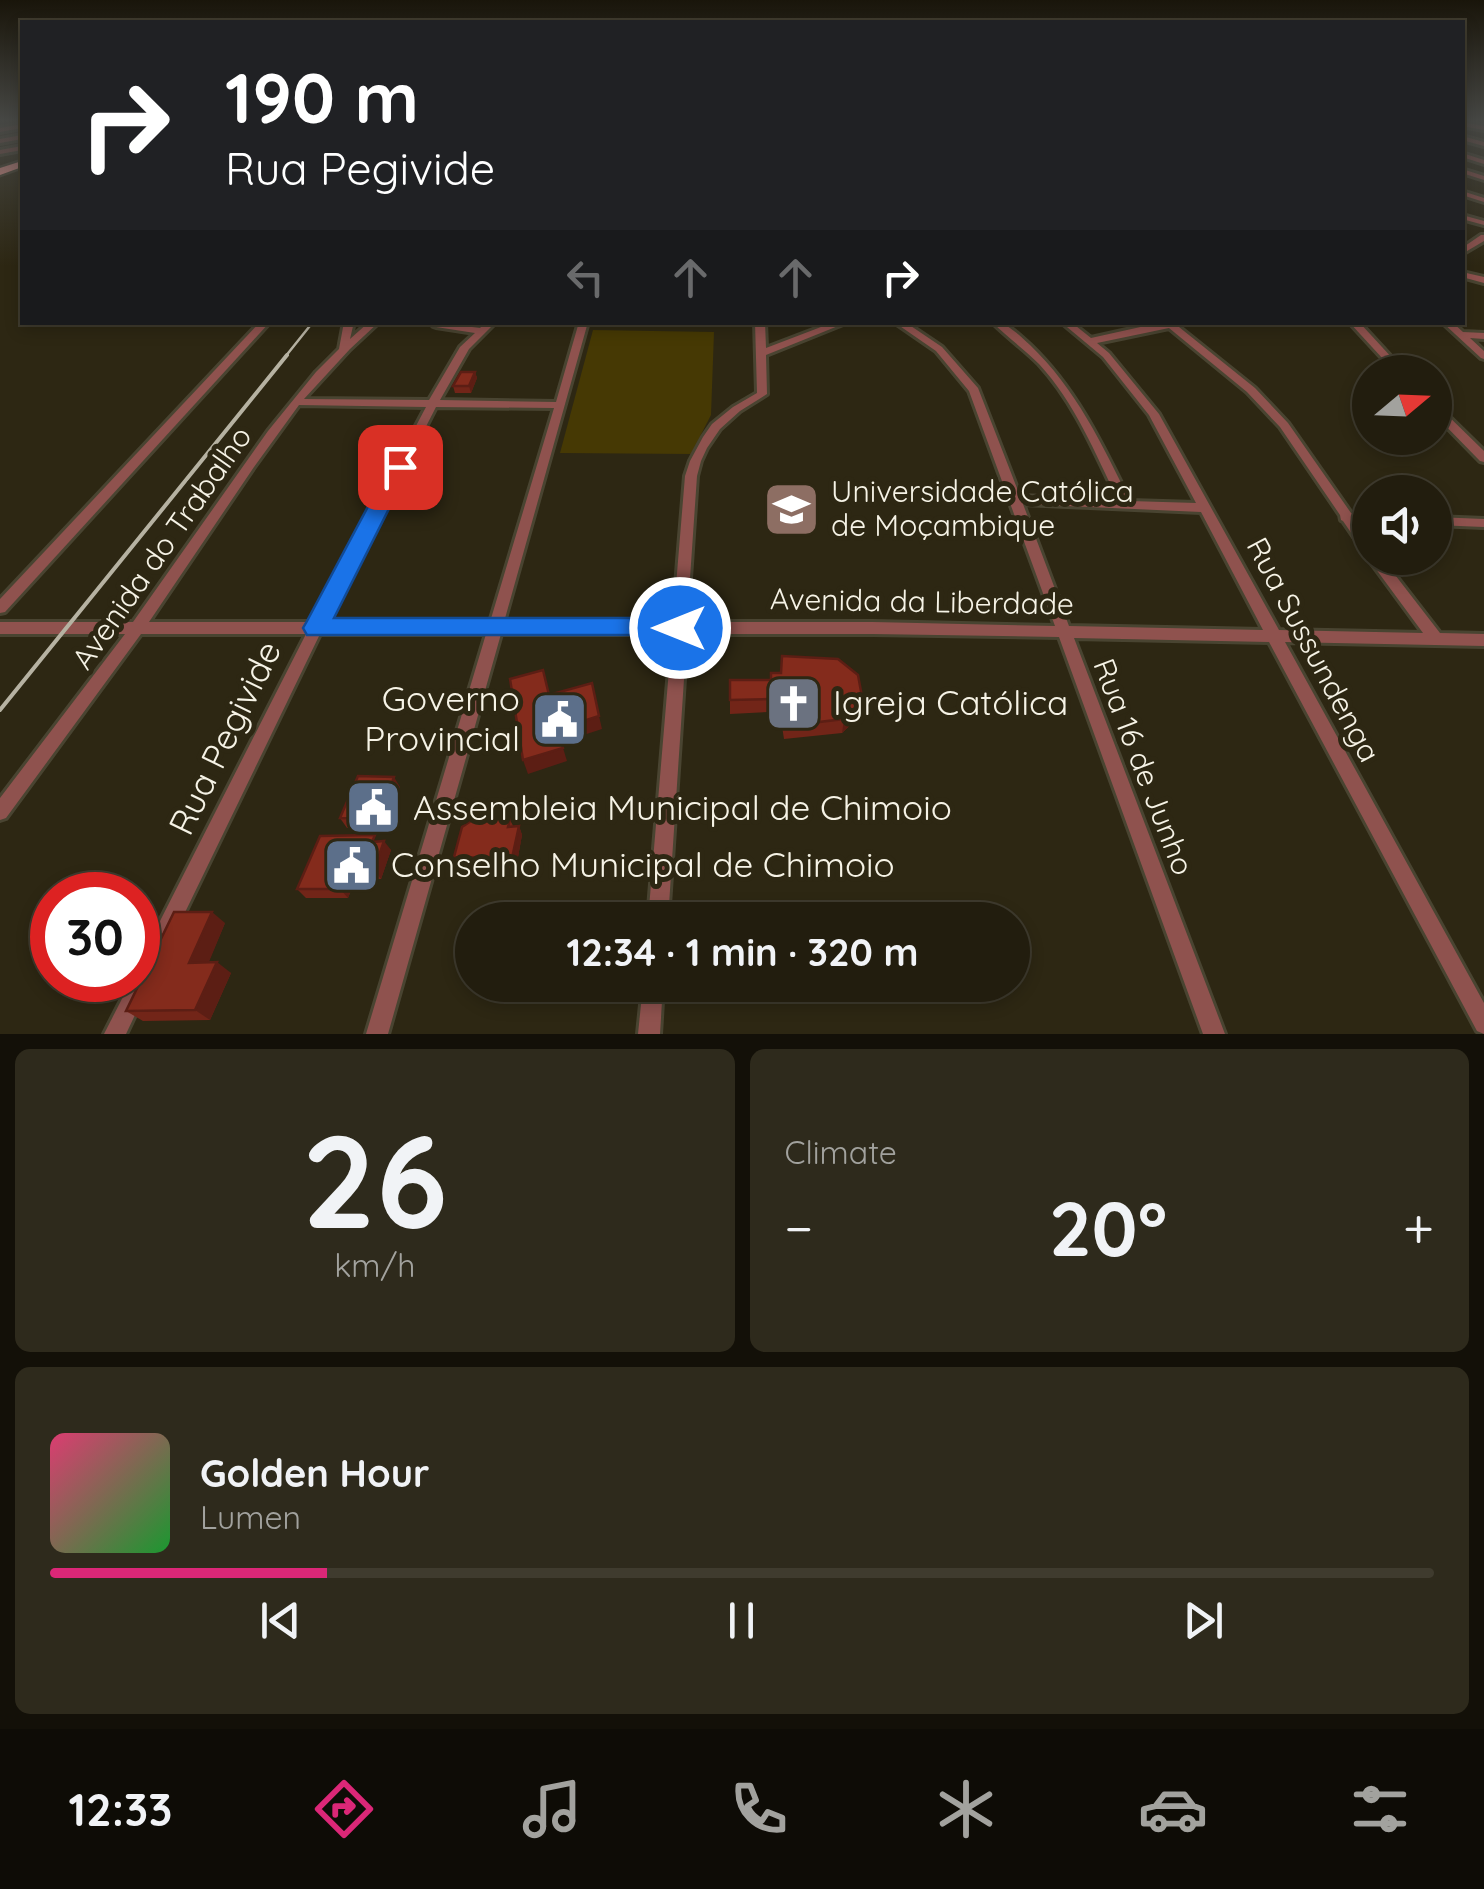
<!DOCTYPE html>
<html lang="en">
<head>
<meta charset="utf-8">
<style>
	:root { --surface:#221d0e; --page:#2e2a1c; --text:#f1f3f6; --muted:#a2a29e; --line:#3f3b2e; --accent:#db2777 }
	body { margin:0; font-family:Quicksand,sans-serif; background:var(--page); color:var(--text); height:100vh; display:flex; flex-direction:column; font-size:38px; white-space:nowrap }
	* { box-sizing:border-box; margin:0 }
	p { font-size:32px; color:var(--muted) }
	.icon { flex:none; width:55px; height:55px; fill:none; stroke:currentColor; stroke-width:2; stroke-linecap:round; stroke-linejoin:round }
	.map { position:relative; height:1034px; overflow:hidden }
	.sheet { display:flex; flex-direction:column; gap:15px; padding:15px; background:#131008; flex:1 }
	.sheet>* { flex:none }
	.top-card { position:absolute; left:20px; top:20px; width:1445px; height:305px; border-radius:0px; box-shadow:0 5px 15px #0003,0 0 0 2px var(--line); background:#202124; color:#fff; overflow:hidden }
	.needle { width:65px; rotate:71deg }
	.controls { position:absolute; left:1352px; top:355px; display:grid; gap:20px }
	.controls a { display:grid; place-items:center; width:100px; height:100px; border-radius:50%; background:var(--surface); box-shadow:0 5px 15px #0003,0 0 0 2px var(--line); font-size:50px }
	.speed { position:absolute; left:30px; top:872px; display:flex; gap:20px; font-size:50px; font-weight:700; text-align:center }
	.speed>* { display:grid; place-content:center; width:130px; height:130px; border-radius:50%; background:var(--surface); box-shadow:0 5px 15px #0003,0 0 0 2px var(--line); line-height:1 }
	.speed .limit { border:15px solid #d22; background:#fff; color:#111 }
	.pin { position:absolute; display:grid; place-items:center; width:85px; height:85px; color:#fff; margin:-42px; border-radius:20px; box-shadow:0 5px 15px #0006 }
	.me { position:absolute; width:110px; margin:-55px; rotate:270deg; stroke-linejoin:round; filter:drop-shadow(0 0 8px #0008) }
	.turn { display:flex; align-items:center; gap:35px; height:210px; padding:0 40px; font-size:45px }
	.turn .icon { width:130px; height:130px; stroke-width:2.5 }
	.turn b { display:block; font-size:70px; line-height:85px }
	.lanes { display:flex; align-items:center; height:95px; padding:0 40px; background:#0003; justify-content:center; gap:50px; direction:ltr }
	.lanes .off { opacity:.35 }
	.big { font-size:75px; font-weight:700; line-height:1.1 }
	.sheet .tile { flex:1; display:flex; flex-direction:column; justify-content:center; gap:15px; min-width:0; padding:0 35px; border-radius:15px; background:var(--page) }
	.sheet .dial { align-items:center; gap:0 }
	.dial b { font-size:130px; line-height:1 }
	.song { display:flex; align-items:center; gap:30px }
	.cover { width:120px; height:120px; border-radius:15px; background:linear-gradient(135deg,hsl(340 70% 55%),hsl(130 70% 35%)) }
	.played { height:10px; border-radius:5px; background:linear-gradient(90deg,var(--accent) 20%,var(--line) 20%) }
	.keys { display:flex; justify-content:space-around; direction:ltr }
	.heat { display:flex; justify-content:space-between; align-items:center; font-size:55px; direction:ltr }
	.sheet .tiles { flex:1; display:grid; gap:15px; grid-template-columns:1fr 1fr }
	.tile:last-child { grid-column:span 2 }
	.trip { position:absolute; left:455px; top:902px; width:575px; height:100px; border-radius:50px; background:var(--surface); box-shadow:0 5px 15px #0003,0 0 0 2px var(--line); font-weight:700; line-height:100px; text-align:center }
	.menu { display:flex; height:160px; justify-content:space-around; align-items:center; background:#0e0c06; color:var(--muted) }
	.menu .icon { width:70px; height:70px }
	.menu .current { color:var(--accent) }
	.menu b { font-size:45px; color:var(--text) }
	.map>svg:first-child { display:block }
</style>
</head>
<body>
<div class="map">
<svg width="1484" height="1034" viewBox="0 0 1484 1034">
	<rect width="100%" height="100%" fill="#2d2713"/>
	<polygon fill="#463904" points="593,330 714,332 711,415 691,454 560,453"/>
	<g fill="none" stroke-linecap="round" stroke-linejoin="round">
		<defs>
			<g id="minor">
				<polygon points="1462,122 1484,126 1484,130 1462,126"/>
				<polygon points="22,124 22,128 0,132 0,128"/>
				<polygon points="22,135 22,139 0,143 0,139"/>
				<polygon points="1462,136 1484,142 1484,146 1462,140"/>
				<polygon points="22,146 22,150 0,154 0,150"/>
				<polygon points="1462,153 1484,160 1484,164 1462,157"/>
				<polygon points="1462,169 1484,176 1484,180 1462,173"/>
				<polygon points="1462,191 1484,198 1484,202 1462,195"/>
				<polygon points="1462,215 1484,221 1484,225 1462,219"/>
				<polygon points="1481,235 1484,235 1484,241 1462,254 1462,248"/>
				<polygon points="1462,272 1484,277 1484,283 1462,277"/>
				<polygon points="260,322 270,322 5,612 0,613 0,599"/>
				<path d="M344 322H354L350 339 369 322H379L350 349 304 399 429 400 460 347 475 333 436 327 433 326 432 322 480 328 486 322H496L469 349 440 400 556 402 579 322H588L504 622H673L685 476 690 461 703 437 712 424 733 407 757 393 755 322H765L766 348 834 322H848L766 355 767 394 740 411 720 429 707 448 701 461 697 476 687 622H873L1055 626 969 391 936 351 894 322H905L942 347 978 388 1020 496 1118 500C1095 453 1075 403 1039 364 1024 349 1007 337 992 322 1007 322 1019 335 1030 345 1076 389 1102 444 1130 501L1196 503 1149 415 1103 357 1061 322H1071L1091 338 1163 322 1174 323 1255 388 1288 423 1351 513 1370 514V522H1357L1370 540V555L1365 553 1343 521 1341 520 1340 515 1280 427 1247 392 1169 328 1097 343 1109 353 1159 414 1279 630 1423 633 1370 561 1368 558 1370 555V558H1382L1440 633 1484 634V646L1285 642 1484 1003V1034L1477 1031 1269 642 1074 638 1225 1034H1203L1059 637 873 634H687L668 920H648L672 634H501L388 1034H366L486 634H320L175 933 168 936 161 933 158 926 161 919 306 634H141L6 818 0 820V798L125 634H0V622H133L268 431 316 372 339 349ZM299 405 426 407 312 622H149L254 467ZM436 407 554 408 490 622H326ZM1023 504 1201 512 1263 630 1069 626Z"/>
				<polygon points="1349,322 1359,322 1405,372 1395,372"/>
				<polygon points="1442,322 1452,322 1463,332 1484,333 1484,339 1470,338 1484,351 1484,359 1481,358"/>
				<polygon points="1435,406 1439,407 1484,451 1484,462 1480,461 1435,415"/>
				<polygon points="1435,517 1484,519 1484,527 1435,525"/>
				<polygon points="643,985 663,985 660,1034 638,1034"/>
				<polygon points="133,988 140,991 143,998 126,1034 104,1034 126,991"/>
			</g>
			<polygon id="highway" points="22,161 22,167 0,175 0,168"/>
		</defs>
		<use href="#minor" stroke="#494431" stroke-width="6"/>
		<use href="#highway" stroke="#494431" stroke-width="5"/>
		<use href="#minor" fill="#8f524e" fill-rule="evenodd"/>
		<use href="#highway" fill="#fb9f99" fill-rule="evenodd"/>
		<polyline stroke="#b6b2a2" stroke-width="2.5" points="285,357 313,322"/>
		<polyline stroke="#b6b2a2" stroke-width="4" points="0,710 287,355"/>
	</g>
	<g fill="#722518">
		<polygon points="475,372 477,378 471,393 455,393 453,386"/>
		<polygon points="781,673 860,716 842,733 784,739 781,720 770,719 769,712 730,714 730,680 771,680"/>
		<polygon points="400,787 385,828 347,828 340,818"/>
		<polygon points="510,819 513,826 519,826 522,835 516,868 459,866 454,857"/>
		<polygon points="379,841 391,850 381,879 355,880 348,898 306,898 297,889"/>
		<polygon points="225,923 208,963 231,973 210,1020 143,1021 126,1011"/>
	</g>
	<g fill="#5c1e14">
		<polygon points="475,372 477,378 471,393 469,386"/>
		<polygon points="863,702 860,716 842,733 844,719"/>
		<polygon points="599,716 602,729 562,742 558,729"/>
		<polygon points="563,748 567,761 528,774 523,760"/>
		<polygon points="394,777 400,787 385,828 379,819"/>
		<polygon points="519,826 522,835 516,868 512,858"/>
		<polygon points="384,841 391,850 381,879 374,870"/>
		<polygon points="347,871 355,880 348,898 340,889"/>
		<polygon points="212,912 225,923 204,974 189,963"/>
		<polygon points="217,962 231,973 210,1020 195,1010"/>
	</g>
	<g fill="#842b1c" stroke="#5c1e14" stroke-width="2.5">
		<polygon points="461,372 475,372 469,386 453,386"/>
		<polygon points="782,656 838,659 858,675 863,702 844,719 785,726 781,707 771,705 769,699 730,700 730,680 771,680 771,673 781,673"/>
		<polygon points="543,670 549,695 592,683 599,716 558,729 563,748 523,760 510,679"/>
		<polygon points="358,776 394,777 379,819 340,818"/>
		<polygon points="474,819 510,819 508,827 519,826 512,858 454,857 462,827"/>
		<polygon points="375,835 372,842 384,841 374,870 347,871 340,889 297,889 320,836"/>
		<polygon points="174,912 212,912 189,963 217,962 195,1010 126,1011"/>
	</g>
	<linearGradient id="sky" x2="0" y2="1"><stop stop-color="#19150a"/><stop offset="0.45" stop-color="#464744"/><stop offset="1" stop-color="#464744" stop-opacity="0"/></linearGradient>
	<rect width="1484" height="266" fill="url(#sky)"/>
	<polygon fill="#1a73e8" stroke="#114b97" stroke-width="2.5" points="400,460 410,467 334,618 680,618 689,621 693,628 689,635 307,635 303,628 307,621 389,467"/>
	<defs>
		<symbol id="university-square" viewBox="-11 -11 22 22"><rect x="-9" y="-9" width="18" height="18" rx="4" fill="#8d6e63" stroke="#2d2713"/><path d="M0-5L7-2L0 1L-7-2ZM-4 1L0 2.5L4 1V4Q0 6-4 4Z" fill="#fff"/></symbol>
		<symbol id="church-square" viewBox="-11 -11 22 22"><rect x="-9" y="-9" width="18" height="18" rx="4" fill="#6b7280" stroke="#2d2713"/><path d="M-1.2-6h2.4v3.5h3.3v2.4h-3.3V6h-2.4V-.1h-3.3v-2.4h3.3Z" fill="#fff"/></symbol>
		<symbol id="civic-square" viewBox="-11 -11 22 22"><rect x="-9" y="-9" width="18" height="18" rx="4" fill="#5c6f8a" stroke="#2d2713"/><path d="M-.6-6.5H3V-4.5H.6V-3L4-1V1h2V6H-6V1h2V-1L-.6-3ZM-1.2 2.5V6h2.4V2.5Z" fill="#fff"/></symbol>
	</defs>
	<g fill-rule="evenodd">
		<use href="#university-square" x="760" y="478" width="63" height="63"/>
		<use href="#church-square" x="762" y="672" width="63" height="63"/>
		<use href="#civic-square" x="528" y="688" width="63" height="63"/>
		<use href="#civic-square" x="342" y="776" width="63" height="63"/>
		<use href="#civic-square" x="320" y="834" width="63" height="63"/>
	</g>
	<g text-anchor="middle" stroke-width="10" stroke-linejoin="round" paint-order="stroke">
		<g font-size="30" fill="#f6f3e6" stroke="#2d2713" text-anchor="start">
			<text x="831" y="502">Universidade Católica<tspan x="831" dy="34">de Moçambique</tspan></text>
		</g>
		<g font-size="30" fill="#f6f3e6" stroke="#2d2713">
			<text transform="translate(162 548) rotate(-55)" y="10">Avenida do Trabalho</text>
			<text transform="translate(922 602) rotate(1)" y="10">Avenida da Liberdade</text>
			<text transform="translate(1313 650) rotate(62)" y="10">Rua Sussundenga</text>
			<text transform="translate(1143 767) rotate(69)" y="10">Rua 16 de Junho</text>
		</g>
		<g font-size="35" fill="#f6f3e6" stroke="#2d2713" text-anchor="start">
			<text x="520" y="711" text-anchor="end">Governo<tspan x="520" dy="40">Provincial</tspan></text>
			<text x="833" y="715">Igreja Católica</text>
			<text x="413" y="820">Assembleia Municipal de Chimoio</text>
			<text x="391" y="877">Conselho Municipal de Chimoio</text>
		</g>
		<g font-size="35" fill="#f6f3e6" stroke="#2d2713">
			<text transform="translate(225 738) rotate(-64)" y="12">Rua Pegivide</text>
		</g>
	</g>
</svg>
<div class="controls">
<a><svg class="needle" viewBox="-14 -14 28 28"><path d="M0-13l5 13h-10z" fill="#e53935"/><path d="M0 13l5-13h-10z" fill="#a2a29e"/></svg></a>
<a><svg class="icon" aria-label="sound" viewBox="0 0 24 24"><path d="M4 9h4l5-4v14l-5-4H4zM17 9q2 3 0 6"/></svg></a>
</div>
<div class="speed"><div class="limit">30</div></div>
<div class="pin" style="left:400px;top:467px;background:#d93025"><svg class="icon" aria-label="arrive" viewBox="0 0 24 24"><path d="M6 21V4h12l-3 4 3 4H6"/></svg></div>
<svg class="me" style="left:680px;top:628px" viewBox="-20 -20 40 40"><circle r="17" fill="#1a73e8" stroke="#fff" stroke-width="3"/><path d="M0-11L8 9 0 5-8 9z" fill="#fff"/></svg>
<div class="trip">12:34 · 1 min · 320 m</div>
<div class="top-card">
<div class="turn"><svg class="icon" aria-label="right" viewBox="0 0 24 24"><path d="M7 20v-9h11M14 6l5 5-5 5"/></svg><div><b>190 m</b>Rua Pegivide</div></div>
<div class="lanes"><svg class="icon off" aria-label="left" viewBox="0 0 24 24"><path d="M17 20v-9H6M10 6l-5 5 5 5"/></svg><svg class="icon off" aria-label="ahead" viewBox="0 0 24 24"><path d="M12 20V5M6 11l6-6 6 6"/></svg><svg class="icon off" aria-label="ahead" viewBox="0 0 24 24"><path d="M12 20V5M6 11l6-6 6 6"/></svg><svg class="icon" aria-label="right" viewBox="0 0 24 24"><path d="M7 20v-9h11M14 6l5 5-5 5"/></svg></div>
</div>
</div>
<section class="sheet">
<div class="tiles">
<div class="tile dial"><b>26</b><p>km/h</p></div>
<div class="tile"><p>Climate</p>
<div class="heat"><a>−</a><b class="big">20°</b><a>+</a></div>
</div>
<div class="tile">
<div class="song"><i class="cover"></i><div><b>Golden Hour</b><p>Lumen</p></div></div>
<div class="played"></div>
<div class="keys"><svg class="icon" aria-label="previous" viewBox="0 0 24 24"><path d="M18 5L8 12l10 7zM5 5v14"/></svg><svg class="icon" aria-label="pause" viewBox="0 0 24 24"><path d="M8 5v14M16 5v14"/></svg><svg class="icon" aria-label="next" viewBox="0 0 24 24"><path d="M6 5l10 7-10 7zM19 5v14"/></svg></div>
</div>
</div>
</section>
<nav class="menu">
<b>12:33</b>
<svg class="icon current" aria-label="directions" viewBox="0 0 24 24"><path d="M12 3l9 9-9 9-9-9zM9 14v-3h6M13 9l2 2-2 2"/></svg>
<svg class="icon" aria-label="music" viewBox="0 0 24 24"><path d="M9 18V5l10-2v13"/><circle cx="6" cy="18" r="3"/><circle cx="16" cy="16" r="3"/></svg>
<svg class="icon" aria-label="phone" viewBox="0 0 24 24"><path d="M5 4h4l2 5-3 2q2 4 5 5l2-3 5 2v4C11 20 4 13 5 4z"/></svg>
<svg class="icon" aria-label="climate" viewBox="0 0 24 24"><path d="M12 3v18M4 7l16 10M4 17L20 7"/></svg>
<svg class="icon" aria-label="car" viewBox="0 0 24 24"><path d="M5 17H2v-5l4-1 3-4h7l3 4 3 1v5h-3M9 17h6M6 11h13"/><circle cx="7" cy="17" r="2"/><circle cx="17" cy="17" r="2"/></svg>
<svg class="icon" aria-label="filters" viewBox="0 0 24 24"><path d="M4 7h16M4 17h16"/><circle cx="9" cy="7" r="2"/><circle cx="15" cy="17" r="2"/></svg>
</nav>
</body>
</html>
